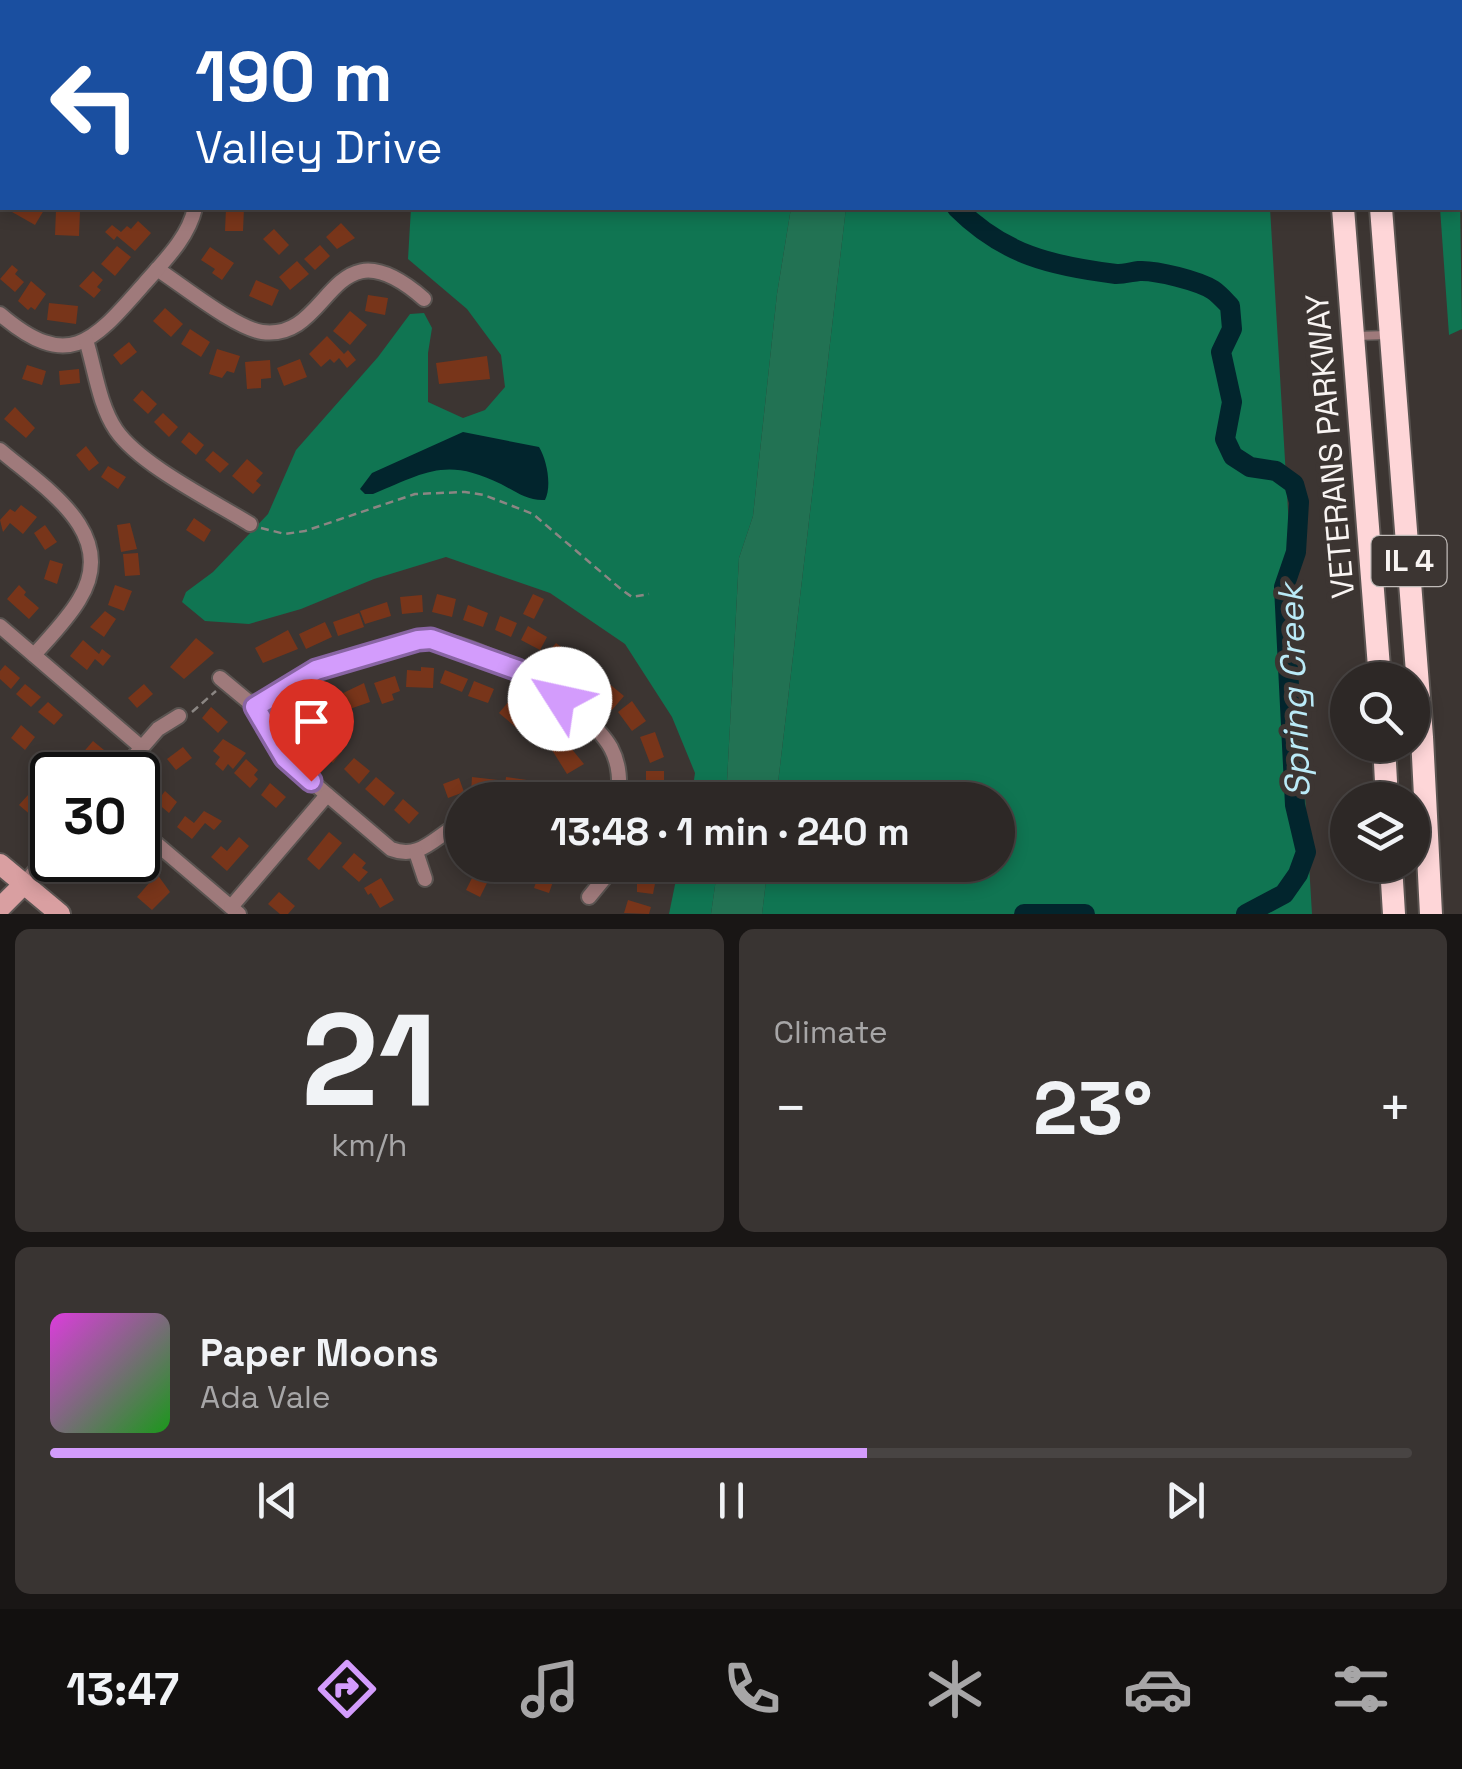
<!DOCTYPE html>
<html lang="en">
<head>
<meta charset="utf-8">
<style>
	:root { --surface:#2d2826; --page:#393432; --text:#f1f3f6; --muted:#a7a6a7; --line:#484443; --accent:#d39cfc }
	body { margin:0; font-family:"Space Grotesk",sans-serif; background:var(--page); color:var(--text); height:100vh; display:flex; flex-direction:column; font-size:38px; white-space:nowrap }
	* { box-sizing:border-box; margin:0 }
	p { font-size:32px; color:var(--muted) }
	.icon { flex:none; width:55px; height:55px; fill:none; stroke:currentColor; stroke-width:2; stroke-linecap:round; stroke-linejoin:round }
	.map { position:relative; height:914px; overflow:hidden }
	.panel { display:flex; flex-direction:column; gap:15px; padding:15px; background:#191615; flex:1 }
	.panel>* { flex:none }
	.banner { position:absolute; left:0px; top:0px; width:1462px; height:210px; box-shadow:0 5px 15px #0003,0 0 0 2px var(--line); background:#1a4fa0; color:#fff; overflow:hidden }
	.tools { position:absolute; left:1330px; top:662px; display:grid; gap:20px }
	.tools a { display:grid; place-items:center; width:100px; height:100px; border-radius:50%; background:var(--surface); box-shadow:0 5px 15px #0003,0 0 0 2px var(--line); font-size:50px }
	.speed { position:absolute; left:30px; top:752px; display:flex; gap:20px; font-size:50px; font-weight:700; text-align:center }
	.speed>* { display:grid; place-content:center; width:130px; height:130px; border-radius:50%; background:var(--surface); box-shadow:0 5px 15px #0003,0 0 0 2px var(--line); line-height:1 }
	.speed .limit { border:5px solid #111; border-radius:15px; background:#fff; color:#111 }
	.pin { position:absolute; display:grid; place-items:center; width:85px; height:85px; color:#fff; margin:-102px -42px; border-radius:50% 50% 50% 0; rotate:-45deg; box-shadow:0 0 10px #0007 }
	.pin .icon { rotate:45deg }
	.me { position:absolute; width:110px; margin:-55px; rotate:305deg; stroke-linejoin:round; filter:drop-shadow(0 0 8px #0008) }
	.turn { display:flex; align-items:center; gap:35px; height:210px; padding:0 30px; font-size:45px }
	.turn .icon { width:130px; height:130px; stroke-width:2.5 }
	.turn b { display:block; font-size:70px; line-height:85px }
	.big { font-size:75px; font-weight:800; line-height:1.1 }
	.panel .widget { flex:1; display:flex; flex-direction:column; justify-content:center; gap:15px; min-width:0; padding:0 35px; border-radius:15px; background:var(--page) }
	.panel .dial { align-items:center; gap:0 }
	.dial b { font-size:130px; line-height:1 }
	.song { display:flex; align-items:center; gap:30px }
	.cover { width:120px; height:120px; border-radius:15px; background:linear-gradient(135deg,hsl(300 70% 55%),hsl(120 70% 35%)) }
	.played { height:10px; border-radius:5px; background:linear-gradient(90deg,var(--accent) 60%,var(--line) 60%) }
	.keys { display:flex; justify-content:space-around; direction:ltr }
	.heat { display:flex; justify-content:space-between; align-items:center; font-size:55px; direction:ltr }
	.panel .tiles { flex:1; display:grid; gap:15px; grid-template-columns:1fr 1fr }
	.widget:last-child { grid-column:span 2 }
	.trip { position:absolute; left:445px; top:782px; width:570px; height:100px; border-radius:50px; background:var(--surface); box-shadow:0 5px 15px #0003,0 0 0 2px var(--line); font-weight:800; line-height:100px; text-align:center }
	.menu { display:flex; height:160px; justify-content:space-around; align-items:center; background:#12100f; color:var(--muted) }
	.menu .icon { width:70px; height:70px }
	.menu .selected { color:var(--accent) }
	.menu b { font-size:45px; color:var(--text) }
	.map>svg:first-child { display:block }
</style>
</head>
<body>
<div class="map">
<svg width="1462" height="914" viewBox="0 0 1462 914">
	<rect width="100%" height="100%" fill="#3c3532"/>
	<g fill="#227253">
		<polygon points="791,208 846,208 776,800 726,800 739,558 753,516 777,294"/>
		<polygon points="718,865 768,865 762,914 711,914"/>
	</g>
	<g fill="#107552">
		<polygon points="1460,200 1462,329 1449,335 1440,208 1460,208"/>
		<polygon points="411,208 791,208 777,294 753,516 739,558 726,800 691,800 695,773 672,717 625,644 550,593 446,557 374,579 301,609 249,624 205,621 182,602 186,592 213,572 268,514 296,450 378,357 410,314 424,313 432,328 428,353 428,402 463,418 485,410 505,387 501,355 467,309 408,259"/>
		<polygon points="846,208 1270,208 1312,914 762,914 768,865 998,865 998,800 776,800"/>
		<polygon points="679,865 718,865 711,914 669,914"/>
	</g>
	<path fill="#02252d" d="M463 432 539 447C547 460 552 486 545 500 528 501 516 492 501 484 446 457 426 472 373 494H365L360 489 372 473Z"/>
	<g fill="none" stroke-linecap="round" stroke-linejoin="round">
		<g stroke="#02252d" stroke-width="20">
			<polyline points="920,0 923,2"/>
			<polyline points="883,2 887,0"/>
			<polyline points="1066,2 1068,0"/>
			<path d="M957 208C1004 255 1052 266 1116 274 1125 274 1131 272 1139 271 1156 270 1199 281 1213 290 1219 294 1225 301 1230 306L1232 329 1221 352 1232 402 1225 439 1233 456 1250 467 1276 471 1294 484 1299 502 1296 552 1284 587 1295 805 1306 852 1298 874 1284 894 1246 914"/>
			<polyline points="1024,914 1085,914"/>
		</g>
	</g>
	<g fill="#78351a">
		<polygon points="5,208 39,208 44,210 35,225"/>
		<polygon points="226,208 244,208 243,231 225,231"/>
		<polygon points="56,210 80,211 79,236 55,235"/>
		<polygon points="138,221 151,233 135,251 117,236 114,240 105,232 112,225 121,232 127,226 131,229"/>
		<polygon points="341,223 355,238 337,249 326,237"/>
		<polygon points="274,229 289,245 279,255 263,239"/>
		<polygon points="320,245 330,256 315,270 304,259"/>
		<polygon points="117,246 131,257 115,276 101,264"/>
		<polygon points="210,247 234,263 222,280 212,273 215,269 201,260"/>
		<polygon points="297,261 309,274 290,290 279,277"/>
		<polygon points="12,265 18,270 15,274 24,282 15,292 0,279"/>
		<polygon points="93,271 103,280 97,287 101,290 94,298 79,286"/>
		<polygon points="256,280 279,290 272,306 249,296"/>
		<polygon points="31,281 46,294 35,310 31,307 28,310 18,301"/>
		<polygon points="368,295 388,298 385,315 365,311"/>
		<polygon points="49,303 78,306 76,324 47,320"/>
		<polygon points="165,308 183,324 171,337 153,321"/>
		<polygon points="350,311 367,325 350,345 333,331"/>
		<polygon points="190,329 210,342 201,357 181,344"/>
		<polygon points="327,336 344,354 348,350 356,360 347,368 339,358 334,363 330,359 321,367 309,354"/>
		<polygon points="129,342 137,352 121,365 113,355"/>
		<polygon points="217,349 240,356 234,373 227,371 222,378 209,374"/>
		<polygon points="487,356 490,379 439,384 436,363"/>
		<polygon points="300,359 307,377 284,386 277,368"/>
		<polygon points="270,360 271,378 261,379 261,388 247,389 245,362"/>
		<polygon points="27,365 46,371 42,385 22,379"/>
		<polygon points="79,369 80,383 60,385 59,371"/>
		<polygon points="142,390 157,404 148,414 133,400"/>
		<polygon points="15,407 35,428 26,438 4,419"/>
		<polygon points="163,413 178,427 169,437 154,422"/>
		<polygon points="189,432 204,445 196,455 181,442"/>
		<polygon points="86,446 99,463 89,471 76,455"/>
		<polygon points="213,451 229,464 220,473 205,460"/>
		<polygon points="247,459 263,473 256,481 261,485 253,494 232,476"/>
		<polygon points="108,466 126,477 118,489 101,477"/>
		<polygon points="21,505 37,517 23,534 10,523 3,532 0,520 10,509 15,512"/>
		<polygon points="194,518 211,530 204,542 186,530"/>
		<polygon points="130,523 137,549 121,552 117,525"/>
		<polygon points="45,525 57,542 45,550 34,533"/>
		<polygon points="138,553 140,575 125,576 123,554"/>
		<polygon points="50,560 63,564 57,584 44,579"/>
		<polygon points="19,585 26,592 24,595 39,608 29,619 7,599"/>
		<polygon points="115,585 132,591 124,611 108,605"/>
		<polygon points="437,594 456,599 452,617 432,612"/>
		<polygon points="533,594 544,599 534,619 523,614"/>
		<polygon points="422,595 423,612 402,614 400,597"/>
		<polygon points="387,602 391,616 365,624 360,611"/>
		<polygon points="468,605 488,613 483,627 463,620"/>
		<polygon points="105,611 116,619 104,637 90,627"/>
		<polygon points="359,613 364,627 338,636 333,622"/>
		<polygon points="500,616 517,623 511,637 495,630"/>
		<polygon points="325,622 332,637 306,649 299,634"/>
		<polygon points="528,626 547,637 540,650 521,640"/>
		<polygon points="288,630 298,649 263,663 255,648"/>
		<polygon points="196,638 214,653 184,679 170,667"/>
		<polygon points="83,640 99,654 102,649 111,656 103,666 95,659 87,670 70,656"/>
		<polygon points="556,643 573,656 562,670 546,655"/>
		<polygon points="582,654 602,671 586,689 572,677 575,674 570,669"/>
		<polygon points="5,665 20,678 11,689 0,679 0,671"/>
		<polygon points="421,667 434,668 433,688 406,687 407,670 421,671"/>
		<polygon points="445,670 468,679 462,692 440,683"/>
		<polygon points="395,676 400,691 392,694 394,700 382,704 374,683"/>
		<polygon points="474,681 494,689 488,703 468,696"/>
		<polygon points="607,682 624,696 612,710 600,700 604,695 599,691"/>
		<polygon points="364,683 370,702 344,711 339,695"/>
		<polygon points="25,684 41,697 31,707 16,694"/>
		<polygon points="144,684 153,694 137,708 128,698"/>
		<polygon points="327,695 335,707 299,731 289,715"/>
		<polygon points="509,701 533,715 519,730 499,713"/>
		<polygon points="632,701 646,721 632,731 618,712"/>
		<polygon points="48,702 63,715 54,725 38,712"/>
		<polygon points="211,707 228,722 218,733 202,718"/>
		<polygon points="536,719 557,738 549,747 526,730"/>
		<polygon points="21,725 35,737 25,750 11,738"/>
		<polygon points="655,732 664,757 650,763 640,737"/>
		<polygon points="324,736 342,751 333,763 314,747"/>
		<polygon points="223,739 246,753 233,769 228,764 223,771 215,764 220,757 213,751"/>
		<polygon points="93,741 104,750 91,765 80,756"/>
		<polygon points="566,742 584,764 567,774 552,750"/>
		<polygon points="183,747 192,758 176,770 167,759"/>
		<polygon points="354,758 370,771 359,784 344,769"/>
		<polygon points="246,759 258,770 254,775 258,779 250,788 234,773"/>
		<polygon points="64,761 80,775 52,775 52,788 45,782"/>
		<rect x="646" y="771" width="18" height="22"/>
		<polygon points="139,777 162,795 165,791 177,802 169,813 156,802 153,807 138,794"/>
		<polygon points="376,777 395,793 384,806 365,789"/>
		<polygon points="472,777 498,780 497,795 471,792"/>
		<polygon points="506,777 527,780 524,799 504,794"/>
		<polygon points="459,778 464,792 448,798 443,784"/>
		<polygon points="270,783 286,797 276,808 261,795"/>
		<polygon points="534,783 564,788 562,800 531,800"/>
		<polygon points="38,784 49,793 41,803 49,810 39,822 19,805"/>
		<polygon points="403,799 419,813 409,824 394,810"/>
		<polygon points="204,811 222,821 214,830 205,823 192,839 177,827 185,816 194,823"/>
		<polygon points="329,832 342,843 319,870 307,859"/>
		<polygon points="239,837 249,846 227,871 211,857 221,846 227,851"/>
		<polygon points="354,853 366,863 362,868 368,872 359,882 342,867"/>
		<polygon points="128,860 134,860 146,870 137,881 122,868"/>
		<polygon points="542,865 559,865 549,893 534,888"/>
		<polygon points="637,865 658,868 653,894 637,892"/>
		<polygon points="157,874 170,892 152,910 137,897"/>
		<polygon points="473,876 487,883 480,897 466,890"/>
		<polygon points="381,878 394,900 380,908 371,893 368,895 364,888"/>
		<polygon points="279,892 295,906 288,914 280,914 268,904"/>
		<polygon points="628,900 651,907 649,914 624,913"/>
	</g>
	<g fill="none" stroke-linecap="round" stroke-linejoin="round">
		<defs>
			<polyline id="service" points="1356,336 1387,335"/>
			<g id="minor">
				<polyline points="0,56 2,56"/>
				<path d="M157 269C182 285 235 328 262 332 333 342 329 216 424 299"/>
				<path d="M0 314C69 373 94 341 144 284 165 260 188 238 195 208"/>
				<path d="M86 340C95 369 99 405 116 430 140 465 213 501 250 524"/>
				<path d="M0 450C43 487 121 533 79 600 67 620 49 638 34 655"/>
				<polyline points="0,626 141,747"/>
				<path d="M220 678 255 707 285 759 391 849C422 861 436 834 462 823"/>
				<path d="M255 707C294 678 333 665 380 651 394 647 409 640 424 639 473 636 587 705 611 748 620 765 620 782 618 800"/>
				<polyline points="118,775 158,729 179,716"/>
				<polyline points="138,828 239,914"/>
				<polyline points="416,852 425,879"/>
				<polyline points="24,884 52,851"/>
				<polyline points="589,897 607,875 608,865"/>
				<polyline points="231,907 327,795"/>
			</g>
			<g id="secondary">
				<polyline points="0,864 60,914"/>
				<polyline points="0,908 24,884"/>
			</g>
			<g id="trunk">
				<polyline points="1327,0 1327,2"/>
				<polyline points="1365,0 1365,2"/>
				<polyline points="1343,208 1380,680"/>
				<polyline points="1381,208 1422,737 1431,914"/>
				<polyline points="1384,745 1387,800"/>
				<polyline points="1391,865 1394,914"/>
			</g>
		</defs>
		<use href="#service" stroke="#5a5451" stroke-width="11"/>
		<use href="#minor" stroke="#5a5451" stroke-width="18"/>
		<use href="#secondary" stroke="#5a5451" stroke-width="24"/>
		<use href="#trunk" stroke="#5a5451" stroke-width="26"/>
		<g stroke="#8b8683" stroke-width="2.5" stroke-dasharray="8 5" stroke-linecap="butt">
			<polyline points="261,528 285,534 305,531 415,494 465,492 484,495 533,514 622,590 632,597 649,594"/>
			<polyline points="192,712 216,691"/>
		</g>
		<use href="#service" stroke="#9f7a7b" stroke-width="8"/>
		<use href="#minor" stroke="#9f7a7b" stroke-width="14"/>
		<use href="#secondary" stroke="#d99fa1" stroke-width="20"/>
		<use href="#trunk" stroke="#fed6d8" stroke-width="22"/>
	</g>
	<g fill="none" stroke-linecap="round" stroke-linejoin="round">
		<defs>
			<polyline id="route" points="311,781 285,758 255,707 316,670 418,640 431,639 518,670 560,699"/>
		</defs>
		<use href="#route" stroke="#8965a4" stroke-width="25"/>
		<use href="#route" stroke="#d39cfc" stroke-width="18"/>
	</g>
	<g text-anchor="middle" stroke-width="10" stroke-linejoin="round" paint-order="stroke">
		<rect fill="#3c3532" stroke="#c0bbb8" stroke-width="2.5" x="1371.5" y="536" width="75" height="50" rx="8"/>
		<g font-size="30" font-weight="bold" fill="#f8f4f2">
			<text x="1409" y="571">IL 4</text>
		</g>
		<g font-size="32" fill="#f8f4f2" stroke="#3c3532">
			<text transform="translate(1330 446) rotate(-95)" y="11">VETERANS PARKWAY</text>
		</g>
		<g font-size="35" font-style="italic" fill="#baeaf7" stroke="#3c3532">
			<text transform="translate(1294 691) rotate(-92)" y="12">Spring Creek</text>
		</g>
	</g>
</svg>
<div class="tools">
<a><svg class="icon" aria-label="search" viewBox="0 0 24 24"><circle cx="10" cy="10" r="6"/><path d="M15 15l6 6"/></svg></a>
<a><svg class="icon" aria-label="layers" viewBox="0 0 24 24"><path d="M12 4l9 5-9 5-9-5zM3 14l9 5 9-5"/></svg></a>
</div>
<div class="speed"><div class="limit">30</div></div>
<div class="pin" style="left:311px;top:781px;background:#d93025"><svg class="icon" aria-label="arrive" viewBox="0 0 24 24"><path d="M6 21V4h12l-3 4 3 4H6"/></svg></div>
<svg class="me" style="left:560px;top:699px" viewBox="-20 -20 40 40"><circle r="19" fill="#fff"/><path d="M0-13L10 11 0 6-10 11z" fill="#d39cfc"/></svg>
<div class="trip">13:48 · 1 min · 240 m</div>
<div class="banner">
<div class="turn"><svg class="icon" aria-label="left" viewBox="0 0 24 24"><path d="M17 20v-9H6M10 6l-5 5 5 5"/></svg><div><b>190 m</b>Valley Drive</div></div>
</div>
</div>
<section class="panel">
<div class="tiles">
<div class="widget dial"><b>21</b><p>km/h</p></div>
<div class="widget"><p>Climate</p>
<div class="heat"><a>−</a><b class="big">23°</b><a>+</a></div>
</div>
<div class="widget">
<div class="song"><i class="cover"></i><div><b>Paper Moons</b><p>Ada Vale</p></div></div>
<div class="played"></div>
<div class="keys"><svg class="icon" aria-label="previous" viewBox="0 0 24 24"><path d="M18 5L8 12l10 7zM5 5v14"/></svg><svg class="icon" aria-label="pause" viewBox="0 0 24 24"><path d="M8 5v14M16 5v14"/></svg><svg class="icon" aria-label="next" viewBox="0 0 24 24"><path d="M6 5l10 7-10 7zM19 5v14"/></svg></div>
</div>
</div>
</section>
<nav class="menu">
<b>13:47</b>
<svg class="icon selected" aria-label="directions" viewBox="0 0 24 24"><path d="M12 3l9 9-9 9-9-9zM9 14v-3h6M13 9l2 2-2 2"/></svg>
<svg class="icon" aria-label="music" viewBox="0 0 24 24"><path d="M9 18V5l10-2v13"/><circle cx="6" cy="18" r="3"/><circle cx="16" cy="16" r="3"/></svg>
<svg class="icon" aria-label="phone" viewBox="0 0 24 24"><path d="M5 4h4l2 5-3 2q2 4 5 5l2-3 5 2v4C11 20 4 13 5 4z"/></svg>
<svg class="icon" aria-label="climate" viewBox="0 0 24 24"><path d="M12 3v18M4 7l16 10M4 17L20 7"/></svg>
<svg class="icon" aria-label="car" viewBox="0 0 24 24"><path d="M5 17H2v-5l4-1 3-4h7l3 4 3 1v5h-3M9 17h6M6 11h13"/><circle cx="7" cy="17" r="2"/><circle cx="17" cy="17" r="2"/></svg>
<svg class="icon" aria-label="filters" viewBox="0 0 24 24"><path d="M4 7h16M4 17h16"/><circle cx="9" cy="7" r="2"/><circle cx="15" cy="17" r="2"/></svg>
</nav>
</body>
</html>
